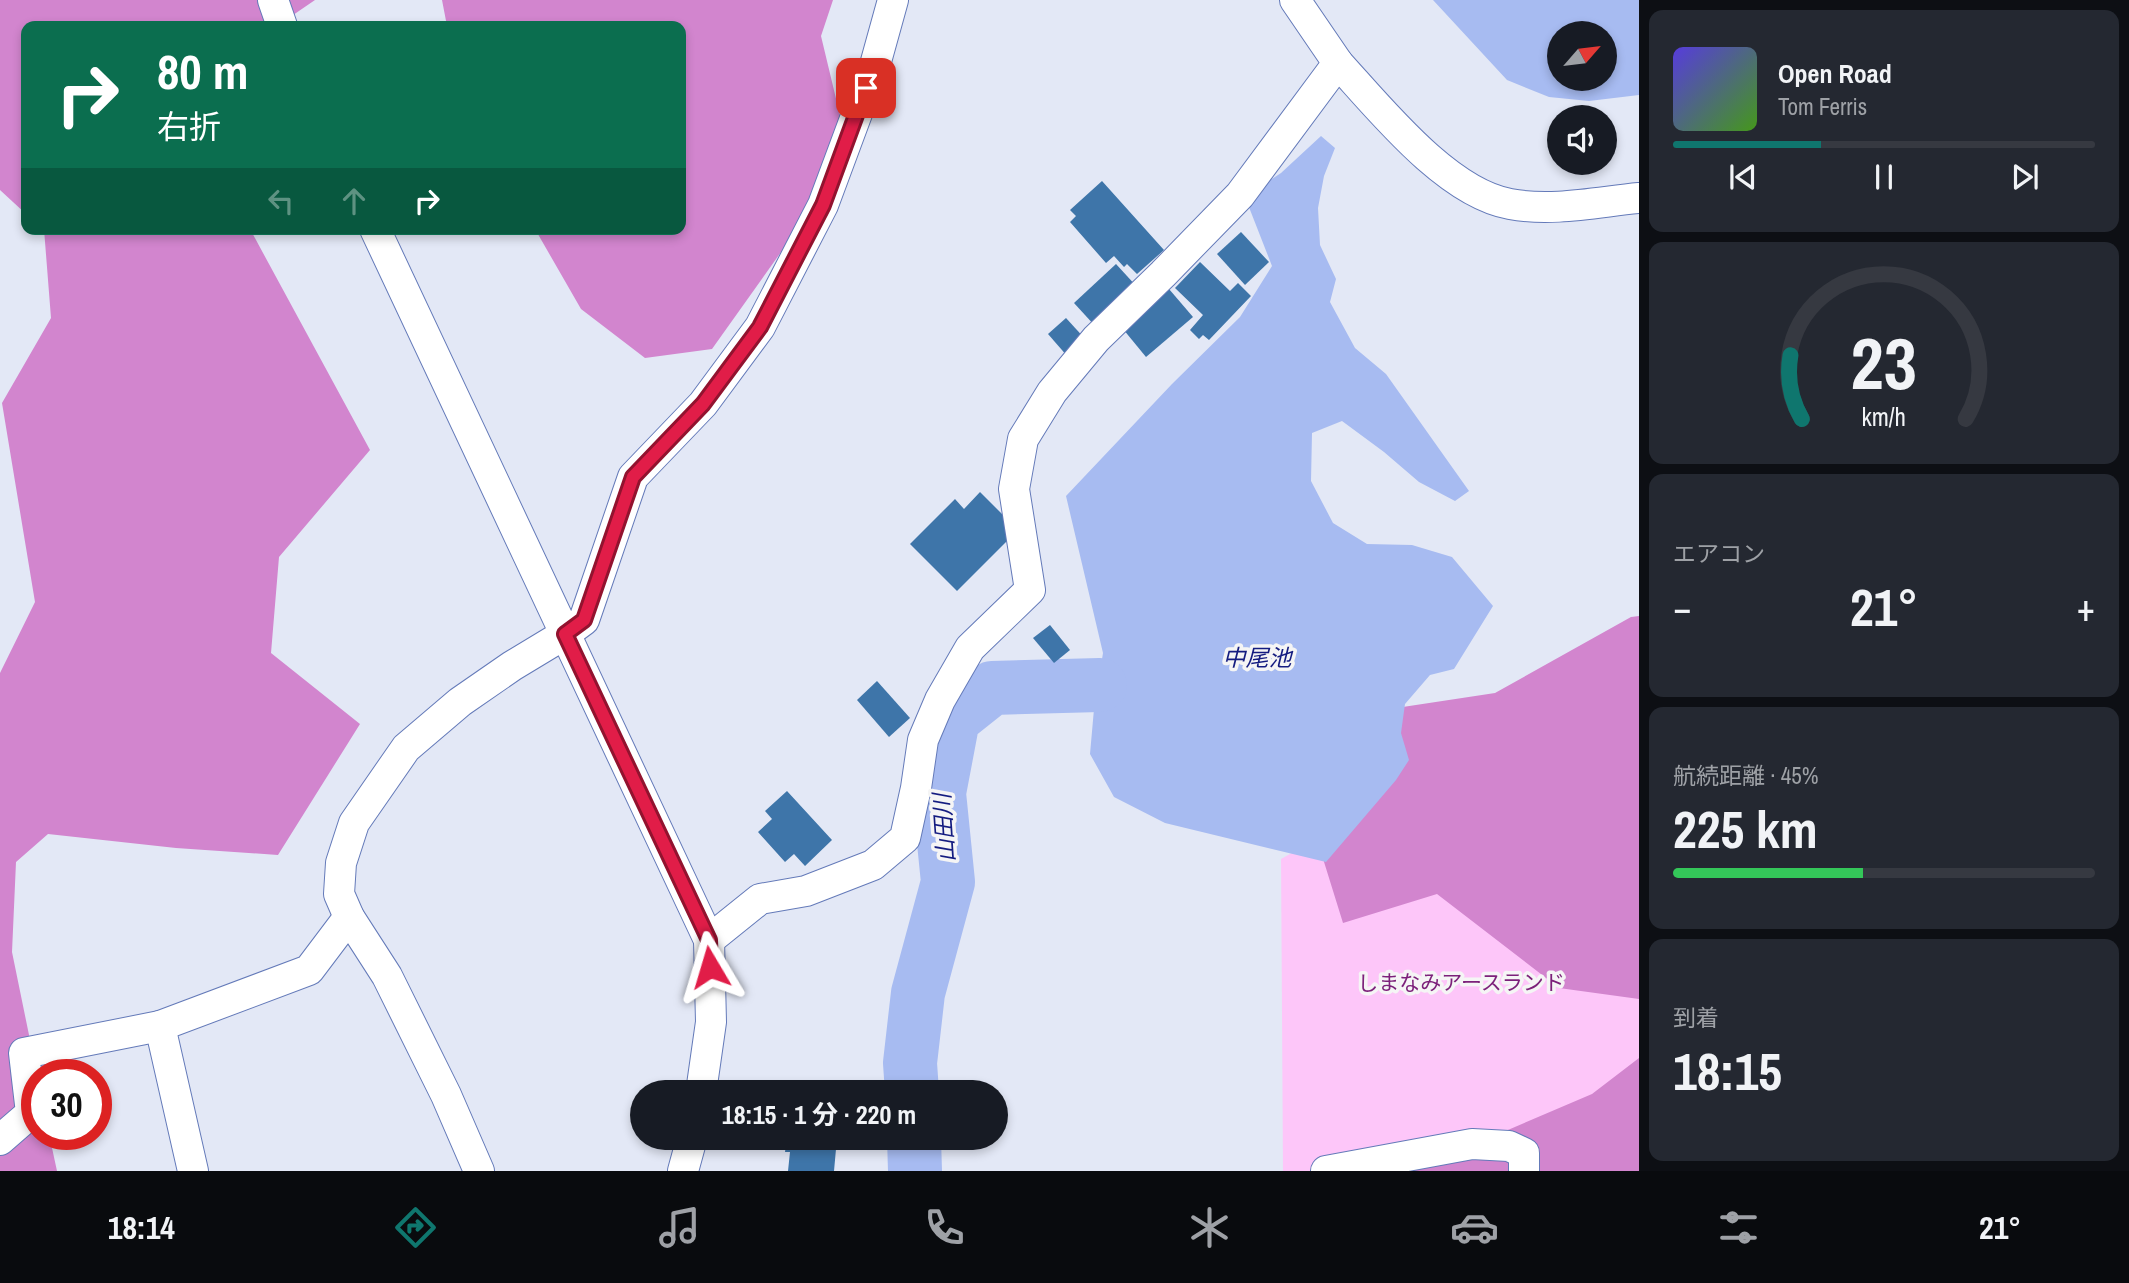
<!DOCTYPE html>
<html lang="ja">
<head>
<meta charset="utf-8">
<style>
	:root { --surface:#171b24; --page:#242831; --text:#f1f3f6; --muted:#9ea1a6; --line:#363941; --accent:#0f766e }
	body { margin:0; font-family:"Archivo Narrow","Noto Sans JP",sans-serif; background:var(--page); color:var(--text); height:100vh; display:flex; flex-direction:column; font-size:26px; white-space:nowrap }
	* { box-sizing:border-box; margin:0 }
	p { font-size:23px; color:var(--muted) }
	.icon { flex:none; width:38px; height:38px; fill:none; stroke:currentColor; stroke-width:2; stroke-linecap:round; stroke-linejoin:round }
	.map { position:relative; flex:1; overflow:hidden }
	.side { display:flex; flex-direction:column; gap:10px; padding:10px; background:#0d0f14; width:490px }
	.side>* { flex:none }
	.guide { position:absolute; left:21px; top:21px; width:665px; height:214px; border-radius:14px; box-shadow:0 4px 10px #0003; background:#0b6e4f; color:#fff; overflow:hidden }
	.needle { width:46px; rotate:62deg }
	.tools { position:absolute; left:1547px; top:21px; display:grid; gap:14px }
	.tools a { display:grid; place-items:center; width:70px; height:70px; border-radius:50%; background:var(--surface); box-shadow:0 4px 10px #0003; font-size:35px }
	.speed { position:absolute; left:21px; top:1059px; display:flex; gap:14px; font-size:35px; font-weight:700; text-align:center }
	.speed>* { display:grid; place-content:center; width:91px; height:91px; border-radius:50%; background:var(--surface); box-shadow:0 4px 10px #0003; line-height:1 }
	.speed .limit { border:10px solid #d22; background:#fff; color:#111 }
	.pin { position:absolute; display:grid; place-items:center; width:60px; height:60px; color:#fff; margin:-30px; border-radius:14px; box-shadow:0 4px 10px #0006 }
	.me { position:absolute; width:77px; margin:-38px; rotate:353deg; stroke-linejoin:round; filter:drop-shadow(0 0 5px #0008) }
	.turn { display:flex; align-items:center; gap:24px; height:147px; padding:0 21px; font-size:32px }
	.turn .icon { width:91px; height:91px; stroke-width:2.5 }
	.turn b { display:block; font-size:49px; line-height:60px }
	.lanes { display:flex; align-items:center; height:66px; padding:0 21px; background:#0003; justify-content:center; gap:35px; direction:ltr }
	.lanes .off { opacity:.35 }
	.big { font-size:52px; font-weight:700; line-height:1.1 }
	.side .widget { flex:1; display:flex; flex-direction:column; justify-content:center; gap:10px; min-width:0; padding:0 24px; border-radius:14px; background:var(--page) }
	.side .dial { align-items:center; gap:0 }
	.dial svg { height:182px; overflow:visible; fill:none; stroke:var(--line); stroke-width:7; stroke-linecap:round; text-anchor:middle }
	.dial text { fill:var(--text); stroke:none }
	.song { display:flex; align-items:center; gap:21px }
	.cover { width:84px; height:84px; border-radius:10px; background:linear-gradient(135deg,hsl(250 70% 55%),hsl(100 70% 35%)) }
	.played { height:7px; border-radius:4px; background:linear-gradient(90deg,var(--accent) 35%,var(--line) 35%) }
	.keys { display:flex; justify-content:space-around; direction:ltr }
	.heat { display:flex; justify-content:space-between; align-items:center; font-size:38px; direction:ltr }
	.charge { height:10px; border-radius:5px; background:linear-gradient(90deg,#34c759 45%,var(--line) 0) }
	.trip { position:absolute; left:630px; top:1080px; width:378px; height:70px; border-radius:35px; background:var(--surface); box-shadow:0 4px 10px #0003; font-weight:700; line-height:70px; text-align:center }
	.tab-bar { display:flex; height:112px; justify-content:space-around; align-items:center; background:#090b0e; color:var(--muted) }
	.tab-bar .icon { width:49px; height:49px }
	.tab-bar .active { color:var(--accent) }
	.tab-bar b { font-size:32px; color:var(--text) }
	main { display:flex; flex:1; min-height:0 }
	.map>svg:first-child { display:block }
</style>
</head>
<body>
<main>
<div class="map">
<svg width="1639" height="1171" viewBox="0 0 1639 1171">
	<rect width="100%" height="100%" fill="#e3e8f6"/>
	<polygon fill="#fdc6f9" points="1639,661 1639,1171 1283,1171 1281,859"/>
	<g fill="#d285ce">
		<polygon points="0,0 315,0 277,26 26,26 26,214 0,190"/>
		<polygon points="442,0 833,0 821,36 844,132 796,231 712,349 645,358 581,309 535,229 681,229 681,26 447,26"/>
		<polygon points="44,229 250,229 370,450 279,557 271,653 360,724 278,855 176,848 48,834 16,862 12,952 37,1074 37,1134 49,1134 57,1171 0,1171 0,673 35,602 2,403 51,318"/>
		<polygon points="1639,616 1639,999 1559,988 1437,894 1343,923 1311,820 1350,715 1495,693 1631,617"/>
		<polygon points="1639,1058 1639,1171 1412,1171 1592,1094"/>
	</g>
	<g fill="#a7bbf1" fill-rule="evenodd">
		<path d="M1433 0H1639V95L1589 101 1549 97 1507 80ZM1559 33H1605V79H1559Z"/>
		<polygon points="1321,136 1335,148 1324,176 1318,208 1320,245 1336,279 1330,302 1355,348 1386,374 1469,491 1455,501 1419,482 1384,452 1342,421 1312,433 1311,481 1333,523 1367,544 1412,545 1452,557 1493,606 1454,669 1430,675 1405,704 1401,733 1409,760 1396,780 1326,862 1165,823 1114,797 1090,754 1094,709 1103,653 1066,496 1172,384 1240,317 1272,266 1245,197 1281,173"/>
	</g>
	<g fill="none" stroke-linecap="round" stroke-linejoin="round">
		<g stroke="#a7bbf1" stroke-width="54">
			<polyline points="912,1092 910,1063 918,993 948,882 939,793 953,719 992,688 1100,685"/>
			<polyline points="914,1138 915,1171"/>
		</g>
	</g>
	<g fill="#3e75a9">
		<polygon points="1102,181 1164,250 1137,274 1127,264 1124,267 1114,256 1106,263 1070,222 1076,216 1070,210"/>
		<polygon points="1241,232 1269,262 1245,285 1217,254"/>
		<polygon points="1200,262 1230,291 1238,283 1251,296 1209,340 1203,335 1199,339 1190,330 1203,315 1175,288"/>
		<polygon points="1116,264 1138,288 1096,327 1074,303"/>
		<polygon points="1169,289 1193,317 1146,357 1123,329"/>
		<polygon points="1066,318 1087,341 1068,357 1048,334"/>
		<polygon points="980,492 1018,530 957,591 910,544 955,499 964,509"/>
		<polygon points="1050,625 1070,650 1054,663 1033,638"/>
		<polygon points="877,681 910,718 889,737 857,700"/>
		<polygon points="787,791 832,840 805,866 794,854 785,862 758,832 772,819 765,811"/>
		<polygon points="787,1138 837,1138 834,1171 788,1171 790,1152 785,1152"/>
	</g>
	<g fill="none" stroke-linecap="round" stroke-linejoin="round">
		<defs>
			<g id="minor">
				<polyline points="273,0 282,26"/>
				<path d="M1338 63C1380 109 1447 193 1510 204 1552 212 1597 202 1639 198"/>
				<polyline points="375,229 709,940 711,1022 701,1092"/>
				<polyline points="709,940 760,899 806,891 873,865 905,838 916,788 923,740 940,700 970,648 1030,590 1014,489 1023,439 1052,392 1096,339 1163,274 1240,195 1338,63 1295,0"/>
				<polyline points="0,1140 31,1113 24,1053 160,1026"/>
				<polyline points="193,1171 160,1026 309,970 349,917"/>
				<polyline points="479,1171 446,1095 387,976 349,917 339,894 341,863 354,823 406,748 460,702 512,666 565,634 584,620 633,477 703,404 760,327 823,205 875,65 893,0"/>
				<polyline points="683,1171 692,1138"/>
				<polyline points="1326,1171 1472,1144 1509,1146 1524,1153 1524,1171"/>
			</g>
		</defs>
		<use href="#minor" stroke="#647ab9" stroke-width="32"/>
		<use href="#minor" stroke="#fff" stroke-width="30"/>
	</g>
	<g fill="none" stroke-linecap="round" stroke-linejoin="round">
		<defs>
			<polyline id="route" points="710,967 709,940 565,634 584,620 633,477 703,404 760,327 823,205 866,88"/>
		</defs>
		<use href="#route" stroke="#92132f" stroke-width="18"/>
		<use href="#route" stroke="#e11d48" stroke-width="12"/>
	</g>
	<g text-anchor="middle" stroke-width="7" stroke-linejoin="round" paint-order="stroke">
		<g font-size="21" fill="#7c217a" stroke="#f5f5f5">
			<text x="1461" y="990">しまなみアースランド</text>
		</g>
		<g font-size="23" font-style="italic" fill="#141c80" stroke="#f5f5f5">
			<text x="1257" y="666">中尾池</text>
			<text transform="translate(944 828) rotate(-94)" y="8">山田川</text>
		</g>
	</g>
</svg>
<div class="tools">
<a><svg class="needle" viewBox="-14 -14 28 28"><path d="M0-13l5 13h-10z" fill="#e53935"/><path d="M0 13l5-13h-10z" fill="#9ea1a6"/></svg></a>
<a><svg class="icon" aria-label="sound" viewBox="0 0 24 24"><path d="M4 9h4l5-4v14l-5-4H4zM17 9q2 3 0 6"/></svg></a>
</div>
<div class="speed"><div class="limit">30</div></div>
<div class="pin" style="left:866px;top:88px;background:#d93025"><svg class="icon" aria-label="arrive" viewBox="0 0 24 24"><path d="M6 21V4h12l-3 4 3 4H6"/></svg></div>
<svg class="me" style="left:710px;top:967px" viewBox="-20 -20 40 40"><path d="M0-17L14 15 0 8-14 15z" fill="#e11d48" stroke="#fff" stroke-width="4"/></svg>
<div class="trip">18:15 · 1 分 · 220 m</div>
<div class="guide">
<div class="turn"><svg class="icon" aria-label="right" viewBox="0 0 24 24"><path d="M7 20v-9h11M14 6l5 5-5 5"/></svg><div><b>80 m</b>右折</div></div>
<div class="lanes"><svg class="icon off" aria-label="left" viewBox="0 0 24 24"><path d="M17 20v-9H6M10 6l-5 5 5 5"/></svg><svg class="icon off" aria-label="ahead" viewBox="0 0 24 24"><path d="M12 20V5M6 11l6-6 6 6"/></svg><svg class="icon" aria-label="right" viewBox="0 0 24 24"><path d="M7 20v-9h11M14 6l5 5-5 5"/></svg></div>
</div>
</div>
<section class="side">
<div class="widget">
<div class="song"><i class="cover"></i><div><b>Open Road</b><p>Tom Ferris</p></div></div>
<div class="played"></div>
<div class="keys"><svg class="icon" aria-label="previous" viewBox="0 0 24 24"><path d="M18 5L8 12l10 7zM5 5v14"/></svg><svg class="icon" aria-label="pause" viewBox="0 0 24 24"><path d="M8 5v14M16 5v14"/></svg><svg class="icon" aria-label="next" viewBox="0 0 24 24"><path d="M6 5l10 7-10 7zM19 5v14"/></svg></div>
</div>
<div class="widget dial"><svg viewBox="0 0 100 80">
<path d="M14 69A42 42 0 1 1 86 69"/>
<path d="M14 69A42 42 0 0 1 9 41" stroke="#0f766e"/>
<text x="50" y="56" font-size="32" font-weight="700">23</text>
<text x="50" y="72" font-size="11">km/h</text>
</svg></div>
<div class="widget"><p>エアコン</p>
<div class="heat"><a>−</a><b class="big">21°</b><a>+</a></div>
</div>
<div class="widget"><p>航続距離 · 45%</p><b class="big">225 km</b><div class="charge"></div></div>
<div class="widget"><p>到着</p><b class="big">18:15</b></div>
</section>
</main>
<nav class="tab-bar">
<b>18:14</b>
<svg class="icon active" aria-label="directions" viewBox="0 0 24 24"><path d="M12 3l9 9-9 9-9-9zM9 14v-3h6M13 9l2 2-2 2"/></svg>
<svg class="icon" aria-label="music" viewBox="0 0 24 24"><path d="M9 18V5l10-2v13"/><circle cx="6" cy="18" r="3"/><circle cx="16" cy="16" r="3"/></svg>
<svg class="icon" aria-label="phone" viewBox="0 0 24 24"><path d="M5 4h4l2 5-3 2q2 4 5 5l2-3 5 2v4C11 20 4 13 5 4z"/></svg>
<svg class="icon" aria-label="climate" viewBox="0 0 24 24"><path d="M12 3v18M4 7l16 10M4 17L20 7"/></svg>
<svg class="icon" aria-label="car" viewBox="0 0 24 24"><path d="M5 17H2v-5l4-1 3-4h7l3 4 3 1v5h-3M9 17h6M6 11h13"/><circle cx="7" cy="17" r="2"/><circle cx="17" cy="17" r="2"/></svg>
<svg class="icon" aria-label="filters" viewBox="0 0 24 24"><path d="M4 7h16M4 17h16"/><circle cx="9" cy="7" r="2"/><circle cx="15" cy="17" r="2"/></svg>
<b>21°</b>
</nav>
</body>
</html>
